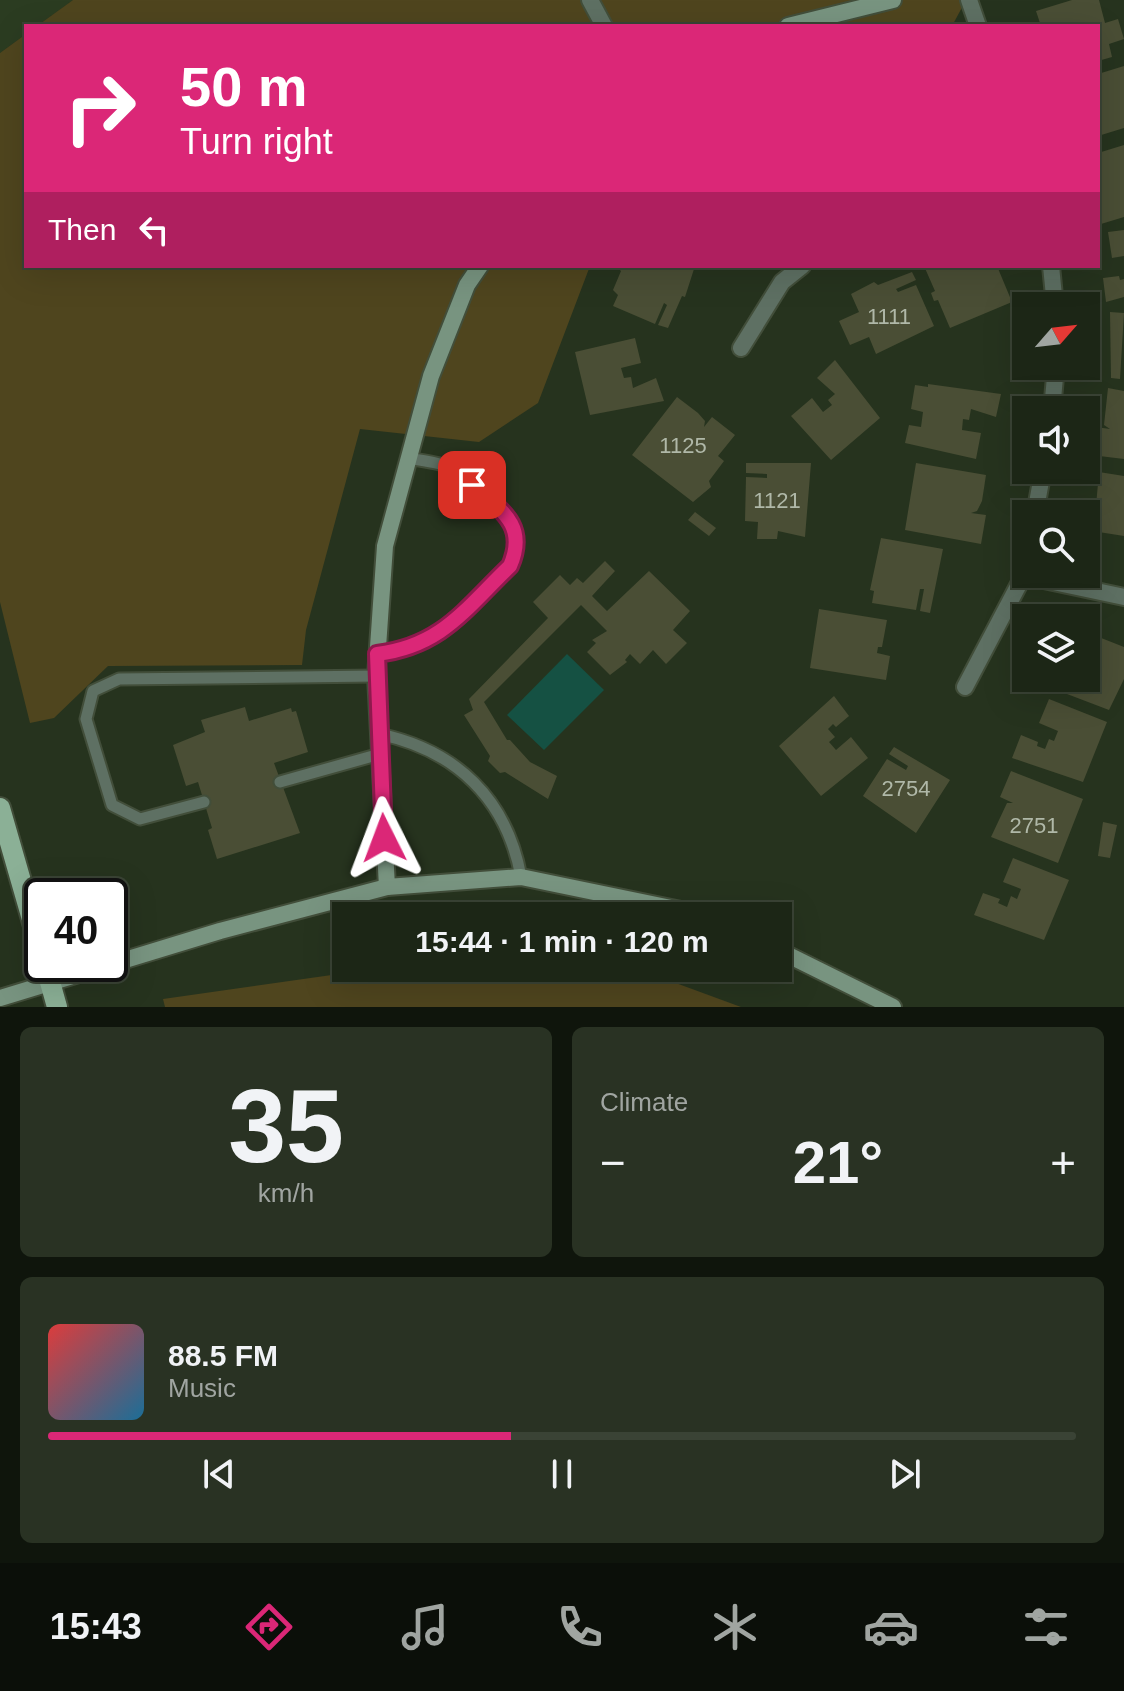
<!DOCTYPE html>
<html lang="en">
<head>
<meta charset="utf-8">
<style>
	:root { --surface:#1c2616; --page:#293223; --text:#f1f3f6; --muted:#a0a5a1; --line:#3a4335; --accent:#db2777 }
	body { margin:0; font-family:Helvetica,sans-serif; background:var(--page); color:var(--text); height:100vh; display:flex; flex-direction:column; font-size:30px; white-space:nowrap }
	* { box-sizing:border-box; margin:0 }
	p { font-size:26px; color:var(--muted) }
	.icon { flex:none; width:44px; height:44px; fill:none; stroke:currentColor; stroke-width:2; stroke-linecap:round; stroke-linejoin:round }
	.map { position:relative; height:1007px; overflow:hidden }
	.drawer { display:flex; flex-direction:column; gap:20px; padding:20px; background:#0f150c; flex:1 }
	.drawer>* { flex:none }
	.guide { position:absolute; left:24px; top:24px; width:1076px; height:244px; border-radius:0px; box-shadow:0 8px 32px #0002,0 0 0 2px var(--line); background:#db2777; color:#fff; overflow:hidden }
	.needle { width:52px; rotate:62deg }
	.tools { position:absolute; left:1012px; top:292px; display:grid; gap:16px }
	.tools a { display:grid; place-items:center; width:88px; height:88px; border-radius:0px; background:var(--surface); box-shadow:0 8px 32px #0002,0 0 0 2px var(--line); font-size:40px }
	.speed { position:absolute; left:24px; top:878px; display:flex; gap:16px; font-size:40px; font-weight:700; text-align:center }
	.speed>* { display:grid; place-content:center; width:104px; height:104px; border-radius:50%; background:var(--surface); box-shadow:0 8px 32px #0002,0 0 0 2px var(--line); line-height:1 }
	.speed .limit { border:4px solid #111; border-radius:12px; background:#fff; color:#111 }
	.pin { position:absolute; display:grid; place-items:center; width:68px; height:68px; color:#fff; margin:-34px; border-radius:16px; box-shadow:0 4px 12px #0006 }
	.me { position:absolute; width:88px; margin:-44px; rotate:357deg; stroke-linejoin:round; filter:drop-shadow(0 0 6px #0008) }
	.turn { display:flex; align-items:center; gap:28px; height:168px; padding:0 24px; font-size:36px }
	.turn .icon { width:104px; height:104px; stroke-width:2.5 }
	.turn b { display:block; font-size:56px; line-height:68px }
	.then { display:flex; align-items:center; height:76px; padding:0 24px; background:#0003; gap:16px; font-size:30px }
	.big { font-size:60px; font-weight:800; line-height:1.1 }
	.drawer .card { flex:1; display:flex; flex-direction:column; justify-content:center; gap:12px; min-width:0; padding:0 28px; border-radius:12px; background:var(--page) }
	.drawer .dial { align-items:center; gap:0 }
	.dial b { font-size:104px; line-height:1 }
	.song { display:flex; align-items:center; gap:24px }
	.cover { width:96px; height:96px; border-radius:12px; background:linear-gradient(135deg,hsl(0 70% 55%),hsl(200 70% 35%)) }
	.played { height:8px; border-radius:4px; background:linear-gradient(90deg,var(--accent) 45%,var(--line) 45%) }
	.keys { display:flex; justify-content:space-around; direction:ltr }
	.heat { display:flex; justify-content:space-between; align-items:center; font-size:44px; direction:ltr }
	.drawer .tiles { flex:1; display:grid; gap:20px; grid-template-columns:1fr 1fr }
	.card:last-child { grid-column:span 2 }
	.trip { position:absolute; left:332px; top:902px; width:460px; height:80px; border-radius:0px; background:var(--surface); box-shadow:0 8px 32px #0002,0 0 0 2px var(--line); font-weight:800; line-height:80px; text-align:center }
	.tab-bar { display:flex; height:128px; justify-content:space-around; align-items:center; background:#0b0f09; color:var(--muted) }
	.tab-bar .icon { width:56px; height:56px }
	.tab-bar .selected { color:var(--accent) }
	.tab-bar b { font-size:36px; color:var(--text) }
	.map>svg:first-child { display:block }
</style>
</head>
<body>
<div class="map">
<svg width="1124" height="1007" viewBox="0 0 1124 1007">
	<rect width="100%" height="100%" fill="#26331e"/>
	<polygon fill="#2b3c21" points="0,0 73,0 37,26 26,26 26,34 0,53"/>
	<g fill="#4f451e">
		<polygon points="73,0 966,0 952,26 37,26"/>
		<polygon points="26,34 26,266 590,266 538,403 479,442 360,429 306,630 302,665 108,666 54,718 30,723 0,602 0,53"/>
		<polygon points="381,968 635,968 741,1007 165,1007 163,999"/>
	</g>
	<polygon fill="#155143" points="567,654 604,690 544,750 507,715"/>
	<g fill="#4a4e35">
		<polygon points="1072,0 1099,0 1105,23 1118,19 1124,39 1109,44 1112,57 1098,61 1098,26 1041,26 1036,11"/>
		<polygon points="1124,66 1124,128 1098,136 1098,74"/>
		<polygon points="1124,145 1124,217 1101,224 1098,153"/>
		<polygon points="1124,230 1124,256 1112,258 1108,232"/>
		<polygon points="616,266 694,269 685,297 682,296 668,328 658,325 667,305 664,303 655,324 613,306 618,295 613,290 621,271"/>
		<polygon points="924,266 997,266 1012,302 950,328 938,300 934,301 931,293 935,291"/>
		<polygon points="912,272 916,280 896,289 898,292 916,285 934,326 876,354 869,337 850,345 839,321 859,312 851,294 874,282 878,285"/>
		<polygon points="1119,276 1120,280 1124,279 1124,297 1106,302 1103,278"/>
		<polygon points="1110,312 1124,313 1120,379 1111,378"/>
		<polygon points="635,338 641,363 621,368 624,378 631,377 633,388 656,378 664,401 590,415 575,352"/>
		<polygon points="835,360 880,418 831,460 791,416 812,398 823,412 832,405 828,400 835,394 817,378"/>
		<polygon points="928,384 1001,394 996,417 971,409 969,420 963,419 962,430 981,433 976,459 905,443 909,425 921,427 923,412 911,409 915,385 928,387"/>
		<polygon points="1108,388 1124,391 1124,459 1091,455 1096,427 1110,429 1104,425"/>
		<polygon points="677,397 698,413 705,421 704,427 712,417 735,435 718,456 724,461 709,481 711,487 693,502 632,455"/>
		<polygon points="746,463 811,463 805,537 778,531 777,539 757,539 758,522 745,521 746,477 767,478 767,474 746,473"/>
		<polygon points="916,463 986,475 982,501 977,511 971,513 986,515 981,544 905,530"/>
		<polygon points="1099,472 1124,476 1124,536 1086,530 1083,504 1096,506"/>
		<polygon points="695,512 716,528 709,536 688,520"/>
		<polygon points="881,538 943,549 930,613 920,611 924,589 920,589 916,610 872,603 874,591 870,590"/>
		<polygon points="605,561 615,571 592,596 607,611 649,571 690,611 673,630 687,643 666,664 653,650 640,664 630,654 625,660 627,662 610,675 587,652 596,643 592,640 607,631 581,605 484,702 507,740 510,740 530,762 557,776 548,799 505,772 500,773 488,761 490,756 464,715 473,710 469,699 548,618 533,602 560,575 570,585 577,578 583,583"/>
		<polygon points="819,609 887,620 882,647 878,647 877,653 890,656 886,680 810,668"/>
		<polygon points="1086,632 1124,647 1124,679 1109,710 1067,694 1073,678 1086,678"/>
		<polygon points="1057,678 1069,678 1063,693 1053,690"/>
		<polygon points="834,696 849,716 836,727 833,724 828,729 835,737 829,742 836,750 851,737 868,758 821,796 779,746"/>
		<polygon points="1049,699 1107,722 1083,782 1012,758 1021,735 1038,742 1037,746 1045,749 1049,739 1054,741 1058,731 1039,723"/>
		<polygon points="245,707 249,721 291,708 292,712 296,711 308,752 274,763 300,833 217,859 208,830 212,828 198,782 186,786 173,745 205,732 201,720"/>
		<polygon points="894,747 950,780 916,833 863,796 887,759 906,770 908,766 889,754"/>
		<polygon points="1011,771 1083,799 1058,863 991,837 1007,803 1013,803 1000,797"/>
		<polygon points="1103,822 1117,825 1110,858 1098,856"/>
		<polygon points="1013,858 1069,880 1044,940 974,915 983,893 1000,899 998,903 1007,907 1011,896 1017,899 1021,889 1003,882"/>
	</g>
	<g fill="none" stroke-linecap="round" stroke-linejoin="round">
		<defs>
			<g id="lane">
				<path d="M377 654C442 646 465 609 510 566 528 525 490 493 456 471 442 462 423 461 407 458"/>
				<path d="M379 734C456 750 507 799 521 877"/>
				<polyline points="280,782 380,754"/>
				<polyline points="204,802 140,819 112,805 86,719 93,691 119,679 376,676"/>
			</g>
			<g id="street">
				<polyline points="590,0 604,26"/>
				<polyline points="969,0 978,26"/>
				<polyline points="1051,266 1055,306"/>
				<polyline points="741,348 782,282 802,266"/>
				<polyline points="1052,410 1056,366"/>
				<polyline points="1035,514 1043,470"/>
				<polyline points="1025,576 1124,597"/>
				<polyline points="965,687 1026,571"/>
			</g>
			<g id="secondary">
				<polyline points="788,26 893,0"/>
				<polyline points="387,887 376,676 385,546 431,376 467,285 480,266"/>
				<polyline points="778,950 893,1007"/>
				<polyline points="0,998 220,931 387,887 521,877 710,916"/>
			</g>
			<g id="primary">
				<polyline points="0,808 42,954"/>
				<polyline points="45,964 57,1007"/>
			</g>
		</defs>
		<use href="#lane" stroke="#424e3a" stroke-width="15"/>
		<use href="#street" stroke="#424e3a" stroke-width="20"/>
		<use href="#secondary" stroke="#424e3a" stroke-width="20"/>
		<use href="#primary" stroke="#424e3a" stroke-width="24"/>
		<use href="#lane" stroke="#5e7063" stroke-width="11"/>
		<use href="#street" stroke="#5e7063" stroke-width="16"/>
		<use href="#secondary" stroke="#789480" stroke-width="16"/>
		<use href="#primary" stroke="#8bb096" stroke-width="20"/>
	</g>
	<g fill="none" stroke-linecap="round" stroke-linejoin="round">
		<defs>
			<path id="route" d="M384 838 377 654C442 646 465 609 510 566 528 525 501 510 472 485"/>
		</defs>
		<use href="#route" stroke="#8e194d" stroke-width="20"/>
		<use href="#route" stroke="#db2777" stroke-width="14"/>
	</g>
	<g text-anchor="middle" stroke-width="8" stroke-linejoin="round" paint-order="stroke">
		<g font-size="22" fill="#b0b8a8">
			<text x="889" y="324">1111</text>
			<text x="683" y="453">1125</text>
			<text x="777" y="508">1121</text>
			<text x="906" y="796">2754</text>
			<text x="1034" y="833">2751</text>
		</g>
	</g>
</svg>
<div class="tools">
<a><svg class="needle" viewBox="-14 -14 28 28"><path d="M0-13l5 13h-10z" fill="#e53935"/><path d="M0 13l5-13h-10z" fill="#a0a5a1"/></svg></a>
<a><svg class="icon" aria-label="sound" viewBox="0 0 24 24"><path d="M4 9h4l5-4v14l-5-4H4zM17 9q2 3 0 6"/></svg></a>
<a><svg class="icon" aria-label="search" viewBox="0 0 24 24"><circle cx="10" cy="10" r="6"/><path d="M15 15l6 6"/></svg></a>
<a><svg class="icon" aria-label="layers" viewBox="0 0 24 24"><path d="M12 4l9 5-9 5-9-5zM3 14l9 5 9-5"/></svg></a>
</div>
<div class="speed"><div class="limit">40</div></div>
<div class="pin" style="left:472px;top:485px;background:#d93025"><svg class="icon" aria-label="arrive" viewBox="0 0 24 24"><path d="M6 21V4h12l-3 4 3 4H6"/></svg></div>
<svg class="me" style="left:384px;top:838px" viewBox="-20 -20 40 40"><path d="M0-17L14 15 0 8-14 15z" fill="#db2777" stroke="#fff" stroke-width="4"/></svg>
<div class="trip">15:44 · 1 min · 120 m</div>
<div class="guide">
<div class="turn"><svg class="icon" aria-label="right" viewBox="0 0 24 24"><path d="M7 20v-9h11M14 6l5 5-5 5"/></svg><div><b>50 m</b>Turn right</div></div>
<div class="then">Then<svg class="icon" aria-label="left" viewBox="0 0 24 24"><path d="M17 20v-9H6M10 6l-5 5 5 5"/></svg></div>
</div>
</div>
<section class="drawer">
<div class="tiles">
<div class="card dial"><b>35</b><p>km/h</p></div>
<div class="card"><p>Climate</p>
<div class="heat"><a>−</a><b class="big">21°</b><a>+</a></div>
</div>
<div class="card">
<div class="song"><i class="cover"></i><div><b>88.5 FM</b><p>Music</p></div></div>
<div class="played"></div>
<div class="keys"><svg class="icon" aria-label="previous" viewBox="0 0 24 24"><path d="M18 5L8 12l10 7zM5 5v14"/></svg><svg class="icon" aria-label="pause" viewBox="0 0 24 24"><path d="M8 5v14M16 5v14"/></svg><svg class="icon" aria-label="next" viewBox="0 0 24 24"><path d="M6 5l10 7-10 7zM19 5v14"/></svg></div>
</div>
</div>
</section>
<nav class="tab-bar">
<b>15:43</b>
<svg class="icon selected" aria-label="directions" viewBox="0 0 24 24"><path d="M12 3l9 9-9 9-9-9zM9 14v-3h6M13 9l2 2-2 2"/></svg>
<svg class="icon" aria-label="music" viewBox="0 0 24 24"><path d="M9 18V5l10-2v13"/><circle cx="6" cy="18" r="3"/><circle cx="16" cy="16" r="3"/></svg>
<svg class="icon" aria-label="phone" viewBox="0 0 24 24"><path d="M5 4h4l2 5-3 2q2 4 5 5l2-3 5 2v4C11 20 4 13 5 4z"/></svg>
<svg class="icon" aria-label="climate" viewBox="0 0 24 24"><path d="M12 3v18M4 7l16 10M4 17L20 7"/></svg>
<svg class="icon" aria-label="car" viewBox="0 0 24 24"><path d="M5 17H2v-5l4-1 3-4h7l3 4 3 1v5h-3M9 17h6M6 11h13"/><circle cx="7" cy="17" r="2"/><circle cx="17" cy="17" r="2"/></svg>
<svg class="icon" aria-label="filters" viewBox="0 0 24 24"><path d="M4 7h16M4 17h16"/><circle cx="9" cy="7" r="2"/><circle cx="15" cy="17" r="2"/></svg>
</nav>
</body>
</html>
